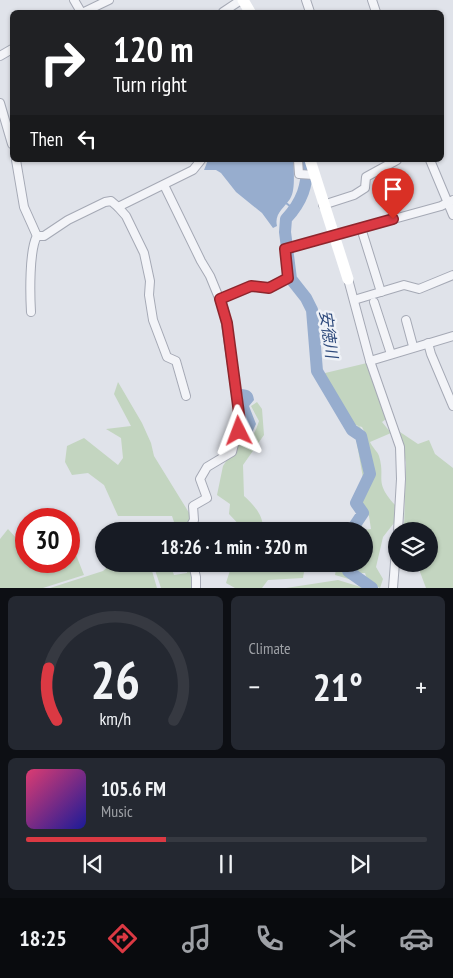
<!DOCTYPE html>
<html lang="en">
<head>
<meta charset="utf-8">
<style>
	:root { --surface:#171b24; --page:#242831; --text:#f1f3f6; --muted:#9ea1a6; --line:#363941; --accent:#db3943 }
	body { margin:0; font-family:"PT Sans Narrow","Noto Sans JP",sans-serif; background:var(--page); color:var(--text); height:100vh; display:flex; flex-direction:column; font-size:19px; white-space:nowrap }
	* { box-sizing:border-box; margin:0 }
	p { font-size:16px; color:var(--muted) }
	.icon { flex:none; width:28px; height:28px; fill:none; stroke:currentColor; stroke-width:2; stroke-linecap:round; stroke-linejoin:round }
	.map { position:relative; height:588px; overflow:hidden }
	.side { display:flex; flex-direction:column; gap:8px; padding:8px; background:#0d0f14; flex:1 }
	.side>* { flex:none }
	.guide { position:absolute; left:10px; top:10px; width:434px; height:152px; border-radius:8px; box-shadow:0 1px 4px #0004; background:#202124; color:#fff; overflow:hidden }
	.tools { position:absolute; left:388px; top:522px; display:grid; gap:10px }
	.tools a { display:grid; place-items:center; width:50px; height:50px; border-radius:50%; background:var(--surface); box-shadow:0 1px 4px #0004; font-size:25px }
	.speed { position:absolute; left:15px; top:508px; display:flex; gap:10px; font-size:25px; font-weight:700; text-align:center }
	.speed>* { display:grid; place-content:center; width:65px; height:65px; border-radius:50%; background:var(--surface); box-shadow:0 1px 4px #0004; line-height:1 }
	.speed .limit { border:8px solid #d22; background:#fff; color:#111 }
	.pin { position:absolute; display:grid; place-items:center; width:42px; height:42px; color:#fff; margin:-51px -21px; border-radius:50% 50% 50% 0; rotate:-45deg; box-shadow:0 0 5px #0007 }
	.pin .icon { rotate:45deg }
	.me { position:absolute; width:55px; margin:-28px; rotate:357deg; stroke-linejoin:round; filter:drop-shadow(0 0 4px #0008) }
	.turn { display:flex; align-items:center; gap:18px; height:105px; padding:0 20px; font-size:22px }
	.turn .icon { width:65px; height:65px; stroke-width:2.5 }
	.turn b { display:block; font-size:35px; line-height:42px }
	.then { display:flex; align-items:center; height:48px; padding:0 20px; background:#0003; gap:10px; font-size:19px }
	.big { font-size:38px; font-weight:800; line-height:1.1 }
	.side .card { flex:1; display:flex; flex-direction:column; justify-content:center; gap:8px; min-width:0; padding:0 18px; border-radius:8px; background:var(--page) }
	.side .dial { align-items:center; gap:0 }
	.dial svg { height:130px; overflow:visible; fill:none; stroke:var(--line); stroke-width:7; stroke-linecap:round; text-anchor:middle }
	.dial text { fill:var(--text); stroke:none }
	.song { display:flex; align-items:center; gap:15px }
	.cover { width:60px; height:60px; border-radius:8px; background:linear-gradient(135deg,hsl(340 70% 55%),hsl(240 70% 35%)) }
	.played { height:5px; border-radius:2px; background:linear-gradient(90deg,var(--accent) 35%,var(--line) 35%) }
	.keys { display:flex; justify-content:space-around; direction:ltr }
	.heat { display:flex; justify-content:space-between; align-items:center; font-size:28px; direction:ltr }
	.side .tiles { flex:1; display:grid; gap:8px; grid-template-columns:1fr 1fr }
	.card:last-child { grid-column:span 2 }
	.trip { position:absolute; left:95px; top:522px; width:278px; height:50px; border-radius:25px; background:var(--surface); box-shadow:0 1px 4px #0004; font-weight:800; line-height:50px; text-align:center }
	.menu { display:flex; height:80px; justify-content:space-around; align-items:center; background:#090b0e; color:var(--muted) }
	.menu .icon { width:35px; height:35px }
	.menu .selected { color:var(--accent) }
	.menu b { font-size:22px; color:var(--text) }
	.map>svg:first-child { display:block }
</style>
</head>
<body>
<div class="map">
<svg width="453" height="588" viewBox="0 0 453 588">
	<rect width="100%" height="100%" fill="#e0e3ea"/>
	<g fill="#c3d5c0">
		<path d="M367 363 386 419 382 422 391 433 370 442C372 447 378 452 379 456 386 479 373 481 395 505L394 523 383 537 376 567 383 579 380 588 368 582 365 573H357L352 580 335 575 337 564H364V531H358L371 529 369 516 355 500 363 478 354 427 359 426 366 435 362 427 352 424 321 374Z"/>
		<polygon points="118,382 142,423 151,443 154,456 191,516 185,531 177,531 172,516 118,516 104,485 88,473 72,475 65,462 67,446 84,438 118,465 123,458 121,438 106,429 131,426 114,394"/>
		<path d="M257 402 262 409 264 435 243 465 244 496C255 506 264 516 263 531H245L229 514 230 504 217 495 223 466 238 443C252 441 254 435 259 421L251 406Z"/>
		<polygon points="400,432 418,444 429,440 435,454 453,468 453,588 426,588 417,564 429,564 429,531 405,531 404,528 406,463"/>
		<polygon points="8,529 17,539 26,538 26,561 69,561 69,537 84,575 43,588 0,588 0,539"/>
		<polygon points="111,564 150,564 157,588 50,588 103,571"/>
		<polygon points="153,564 170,564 174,575 187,573 188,564 198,564 200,588 161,588"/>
		<polygon points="232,564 297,564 305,566 303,578 268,580 262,588 235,588 226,583"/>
		<polygon points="338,580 364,588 286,588"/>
	</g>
	<g fill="#97adce">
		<path d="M208 160H294C293 172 296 189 290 199 284 208 274 214 277 226L273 228 262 213 236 192 221 173 216 170H204Z"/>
		<path d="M242 389C250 390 253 392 254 400L249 406 256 424 249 439 241 440 245 418 242 393 239 392Z"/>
	</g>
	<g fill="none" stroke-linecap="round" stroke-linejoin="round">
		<polyline stroke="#97adce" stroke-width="2" points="286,203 295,210"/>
		<g stroke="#97adce" stroke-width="12">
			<path d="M307 162C308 185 302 202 286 219L285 232 291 279 306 298 312 310 317 371 352 430 361 436 370 474 356 503 363 513 351 531"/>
			<polyline points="347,564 348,571 372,588"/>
		</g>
		<defs>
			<g id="street">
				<polyline points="74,0 81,12"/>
				<polyline points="306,0 310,12"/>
				<polyline points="372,0 376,12"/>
				<polyline points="84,12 109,0"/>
				<polyline points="223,12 241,0"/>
				<polyline points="0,56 12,49"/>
				<polyline points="0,103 12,144"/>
				<polyline points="16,160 24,207 37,236"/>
				<polyline points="298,160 299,174 314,175"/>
				<polyline points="430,160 453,215"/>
				<polyline points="164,185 201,261 210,276 224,310 240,421 232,452 207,467 200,479 207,498 193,506 194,520 188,531"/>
				<polyline points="323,205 354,195 365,188 366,177 397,160"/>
				<polyline points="118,207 126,216 144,253 150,281 149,295 153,320 167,357 176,361 186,396"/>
				<polyline points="361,228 381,292"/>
				<polyline points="37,236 44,236 68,220 105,202 111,201 118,207 193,170 201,160"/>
				<polyline points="348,279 370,361 400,447 401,479 398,531"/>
				<polyline points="220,299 251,286 269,288 288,278 285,249 441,206 453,200"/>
				<polyline points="354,300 404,285 419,289 453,275"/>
				<polyline points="374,302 391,354"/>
				<path d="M31 312C30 295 29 250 37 236"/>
				<polyline points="406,320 413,346"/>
				<polyline points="428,343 431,354 453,406"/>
				<polyline points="370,361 453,336"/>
				<polyline points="193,564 196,577 196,588"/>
				<polyline points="393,588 396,550"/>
			</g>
		</defs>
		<use href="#street" stroke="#a5a9b5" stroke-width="10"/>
		<use href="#street" stroke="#f3f4f8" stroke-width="8"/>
		<g stroke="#fff" stroke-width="11">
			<polyline points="243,0 250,12"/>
			<polyline points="310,160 348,279"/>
		</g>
	</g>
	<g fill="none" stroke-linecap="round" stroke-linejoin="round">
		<defs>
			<polyline id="route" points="239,431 240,421 227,323 220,299 251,286 269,288 288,278 285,249 393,219"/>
		</defs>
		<use href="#route" stroke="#8e252c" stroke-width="12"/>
		<use href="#route" stroke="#db3943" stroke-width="9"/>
	</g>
	<g text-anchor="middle" stroke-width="5" stroke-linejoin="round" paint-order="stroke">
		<g font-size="16" font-style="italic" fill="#2d497b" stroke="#eff2f7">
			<text transform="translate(329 334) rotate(82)" y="6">安徳川</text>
		</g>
	</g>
</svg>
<div class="tools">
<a><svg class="icon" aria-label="layers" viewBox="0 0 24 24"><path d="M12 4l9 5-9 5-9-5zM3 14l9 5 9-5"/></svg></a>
</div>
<div class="speed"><div class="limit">30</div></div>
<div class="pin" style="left:393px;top:219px;background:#d93025"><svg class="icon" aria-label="arrive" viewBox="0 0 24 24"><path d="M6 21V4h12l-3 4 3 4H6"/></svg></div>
<svg class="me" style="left:239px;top:431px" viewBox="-20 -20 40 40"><path d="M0-17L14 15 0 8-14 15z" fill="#db3943" stroke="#fff" stroke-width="4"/></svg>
<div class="trip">18:26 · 1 min · 320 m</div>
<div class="guide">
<div class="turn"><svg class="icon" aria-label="right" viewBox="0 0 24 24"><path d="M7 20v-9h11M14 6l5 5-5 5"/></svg><div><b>120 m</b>Turn right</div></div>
<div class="then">Then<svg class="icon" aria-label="left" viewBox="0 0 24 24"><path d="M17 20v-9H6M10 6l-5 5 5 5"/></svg></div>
</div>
</div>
<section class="side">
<div class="tiles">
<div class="card dial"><svg viewBox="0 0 100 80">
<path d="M14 69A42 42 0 1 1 86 69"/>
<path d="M14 69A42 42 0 0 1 9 37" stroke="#db3943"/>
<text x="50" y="56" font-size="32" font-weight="700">26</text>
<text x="50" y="72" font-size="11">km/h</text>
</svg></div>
<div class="card"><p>Climate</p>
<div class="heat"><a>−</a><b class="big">21°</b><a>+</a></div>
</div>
<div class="card">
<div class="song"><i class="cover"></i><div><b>105.6 FM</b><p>Music</p></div></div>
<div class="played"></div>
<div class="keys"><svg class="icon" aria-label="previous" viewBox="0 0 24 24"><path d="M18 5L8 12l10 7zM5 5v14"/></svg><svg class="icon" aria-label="pause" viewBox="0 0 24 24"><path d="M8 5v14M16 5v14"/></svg><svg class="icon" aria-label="next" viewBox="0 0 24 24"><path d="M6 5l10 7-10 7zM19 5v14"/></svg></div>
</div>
</div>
</section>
<nav class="menu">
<b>18:25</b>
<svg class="icon selected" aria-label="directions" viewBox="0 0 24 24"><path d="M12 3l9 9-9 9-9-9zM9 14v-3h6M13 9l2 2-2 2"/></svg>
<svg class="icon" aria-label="music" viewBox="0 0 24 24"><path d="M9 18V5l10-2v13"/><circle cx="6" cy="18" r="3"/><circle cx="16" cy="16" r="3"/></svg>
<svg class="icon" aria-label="phone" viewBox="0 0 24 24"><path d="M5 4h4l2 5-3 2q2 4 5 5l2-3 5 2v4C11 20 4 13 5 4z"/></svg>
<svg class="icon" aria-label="climate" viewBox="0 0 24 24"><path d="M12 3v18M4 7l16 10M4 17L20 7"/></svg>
<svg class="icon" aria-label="car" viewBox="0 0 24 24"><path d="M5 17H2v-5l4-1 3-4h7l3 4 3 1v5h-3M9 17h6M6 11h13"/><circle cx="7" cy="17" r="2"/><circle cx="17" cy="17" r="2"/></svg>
</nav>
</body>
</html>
